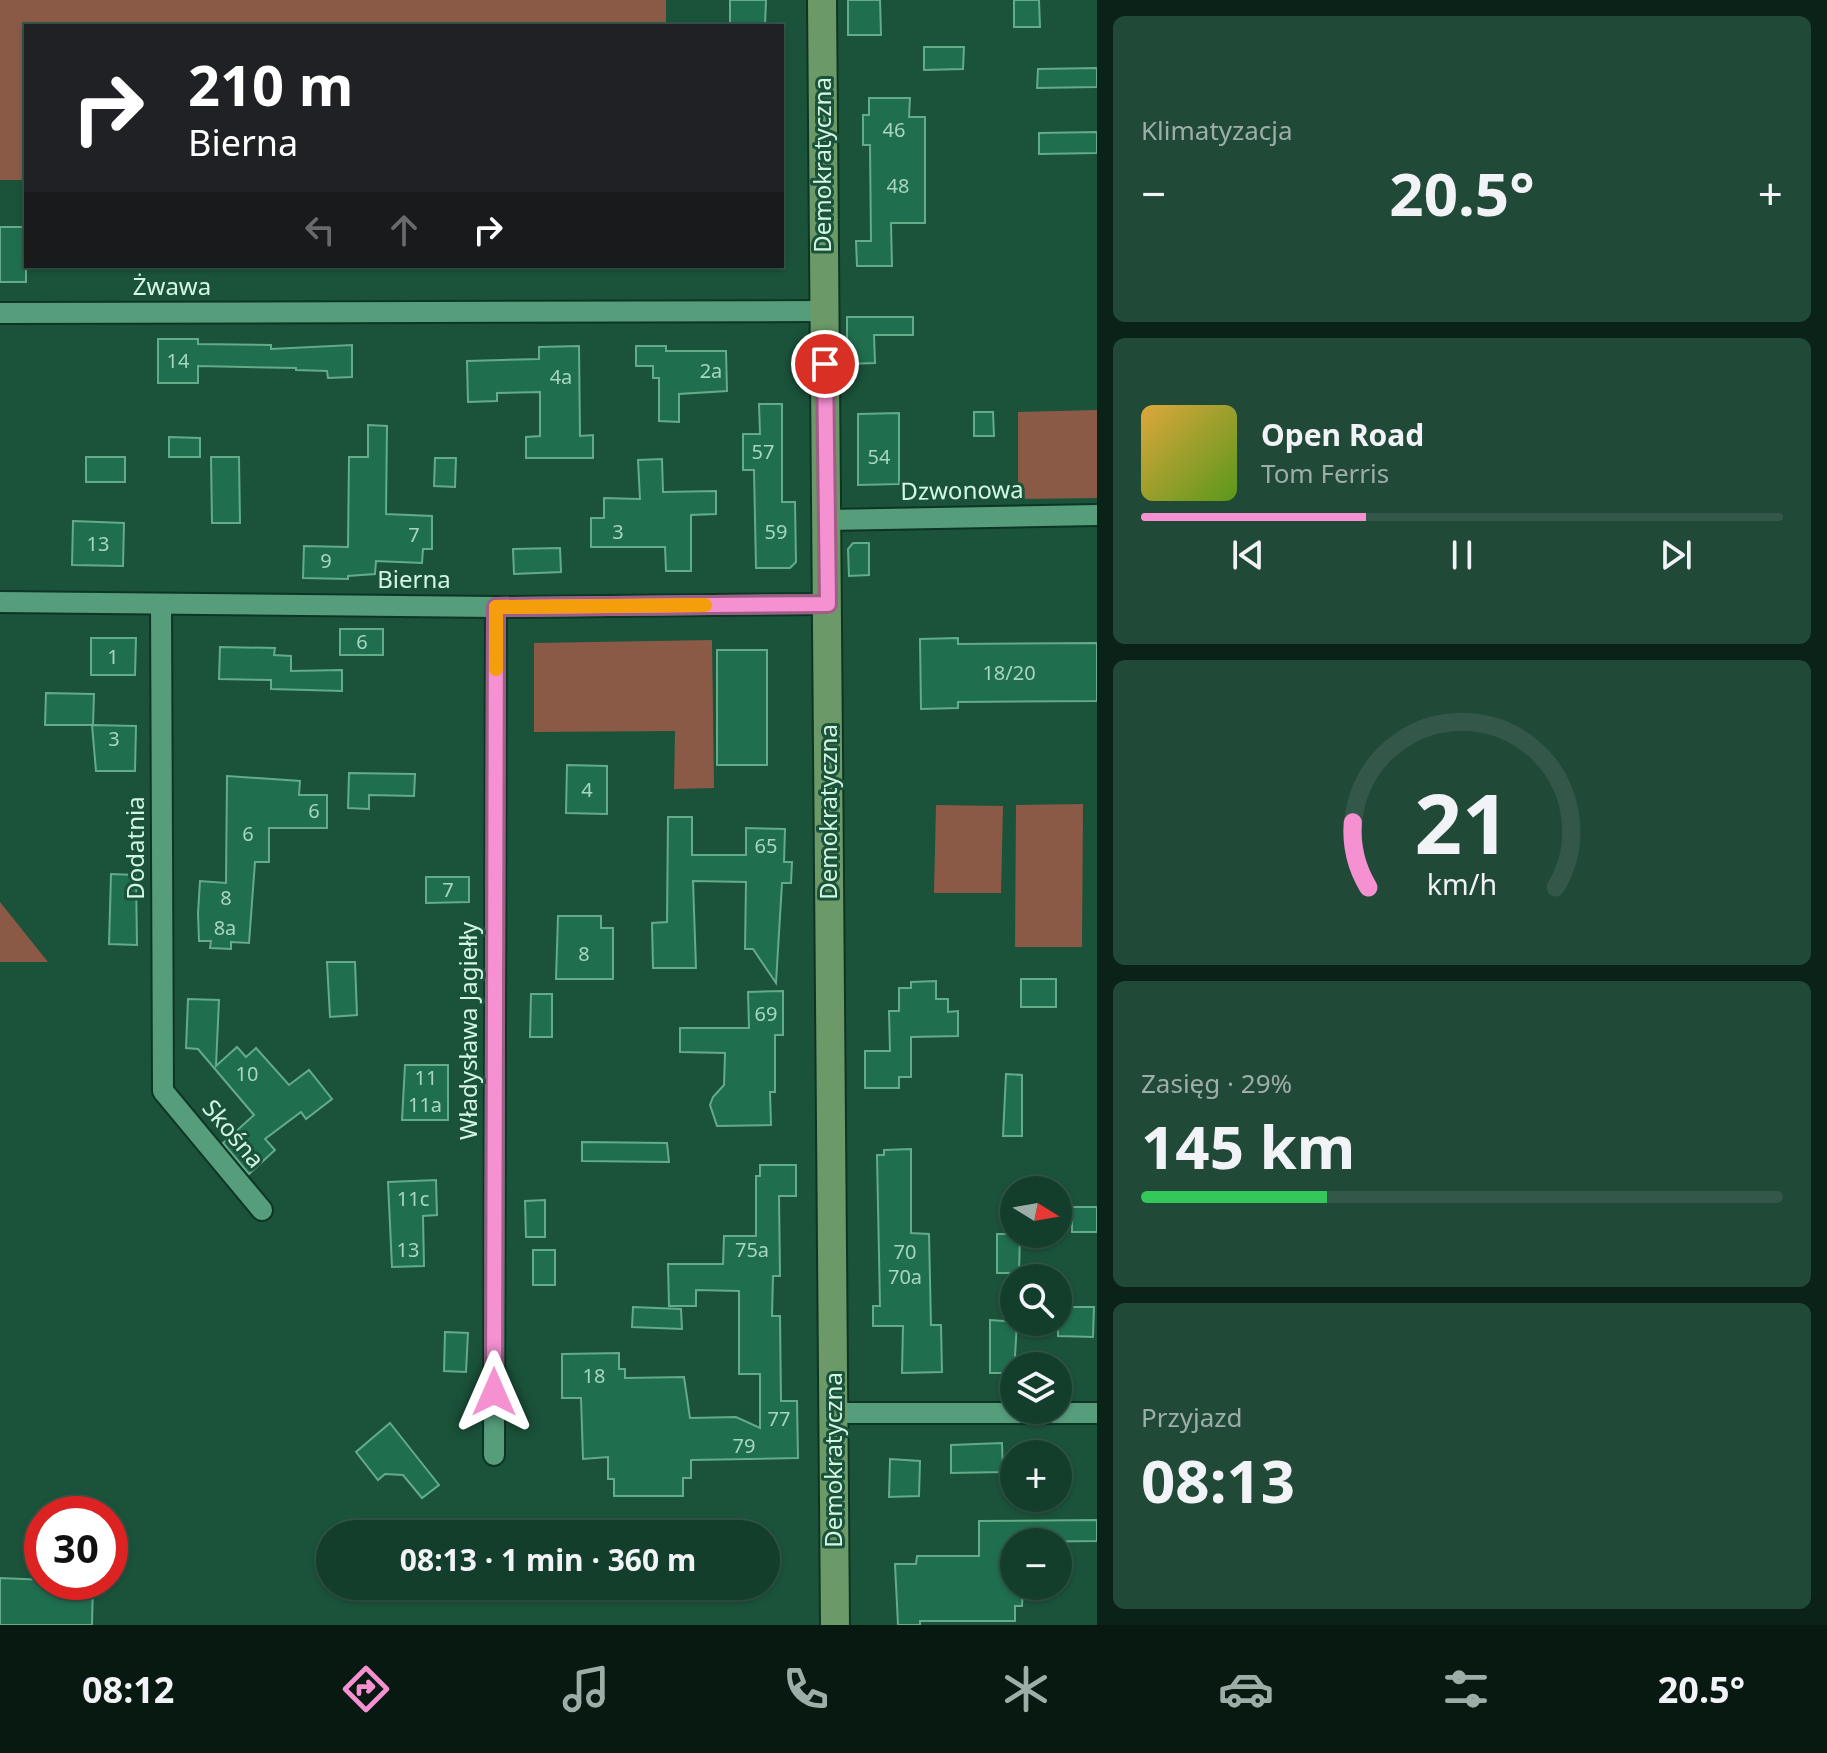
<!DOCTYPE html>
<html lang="pl">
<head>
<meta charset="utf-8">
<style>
	:root { --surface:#143e2c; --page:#214938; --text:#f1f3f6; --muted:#9daea9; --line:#335748; --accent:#f590d1 }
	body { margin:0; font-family:"Noto Sans",sans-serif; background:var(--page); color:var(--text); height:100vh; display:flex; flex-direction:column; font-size:30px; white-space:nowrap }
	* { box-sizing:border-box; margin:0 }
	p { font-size:26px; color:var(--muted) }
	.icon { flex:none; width:44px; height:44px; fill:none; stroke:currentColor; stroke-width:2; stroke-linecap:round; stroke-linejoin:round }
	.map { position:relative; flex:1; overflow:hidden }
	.sheet { display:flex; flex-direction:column; gap:16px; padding:16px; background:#0b2218; width:730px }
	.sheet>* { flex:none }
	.guide { position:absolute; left:24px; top:24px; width:760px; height:244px; border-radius:0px; box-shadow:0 2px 6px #0004,0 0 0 2px var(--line); background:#202124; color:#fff; overflow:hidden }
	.needle { width:52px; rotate:101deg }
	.fabs { position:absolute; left:1000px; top:1176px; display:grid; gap:16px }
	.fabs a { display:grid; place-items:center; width:72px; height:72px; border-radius:50%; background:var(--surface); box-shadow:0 2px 6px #0004,0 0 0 2px var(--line); font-size:40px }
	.speed { position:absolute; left:24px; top:1496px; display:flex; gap:16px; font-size:40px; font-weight:700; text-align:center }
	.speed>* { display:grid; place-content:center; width:104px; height:104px; border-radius:50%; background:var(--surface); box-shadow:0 2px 6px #0004,0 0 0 2px var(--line); line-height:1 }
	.speed .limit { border:12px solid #d22; background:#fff; color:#111 }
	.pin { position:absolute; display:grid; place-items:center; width:68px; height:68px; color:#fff; margin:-34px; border:4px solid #fff; border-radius:50%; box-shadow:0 2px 8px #0007 }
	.me { position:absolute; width:88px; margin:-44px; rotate:0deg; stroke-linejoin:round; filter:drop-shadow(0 0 6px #0008) }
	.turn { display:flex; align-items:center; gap:28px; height:168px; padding:0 32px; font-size:36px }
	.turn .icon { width:104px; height:104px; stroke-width:2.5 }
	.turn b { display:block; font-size:56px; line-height:68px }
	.lanes { display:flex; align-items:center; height:76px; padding:0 32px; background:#0003; justify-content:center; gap:40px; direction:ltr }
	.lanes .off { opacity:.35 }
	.big { font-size:60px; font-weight:700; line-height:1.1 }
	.sheet .widget { flex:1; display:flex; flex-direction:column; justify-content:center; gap:12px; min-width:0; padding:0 28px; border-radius:12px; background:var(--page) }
	.sheet .dial { align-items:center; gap:0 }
	.dial svg { height:208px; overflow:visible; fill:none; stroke:var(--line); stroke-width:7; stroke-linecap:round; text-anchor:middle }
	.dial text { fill:var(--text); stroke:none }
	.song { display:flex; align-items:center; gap:24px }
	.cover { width:96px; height:96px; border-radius:12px; background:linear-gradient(135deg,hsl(40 70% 55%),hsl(90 70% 35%)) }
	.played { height:8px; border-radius:4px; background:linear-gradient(90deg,var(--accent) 35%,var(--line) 35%) }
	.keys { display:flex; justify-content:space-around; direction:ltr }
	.heat { display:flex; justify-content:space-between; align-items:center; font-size:44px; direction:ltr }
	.charge { height:12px; border-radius:6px; background:linear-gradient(90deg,#34c759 29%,var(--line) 0) }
	.trip { position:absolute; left:316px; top:1520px; width:464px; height:80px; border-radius:40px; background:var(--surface); box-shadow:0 2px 6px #0004,0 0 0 2px var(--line); font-weight:700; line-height:80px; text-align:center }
	.menu { display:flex; height:128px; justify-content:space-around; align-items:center; background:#081912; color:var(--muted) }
	.menu .icon { width:56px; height:56px }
	.menu .active { color:var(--accent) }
	.menu b { font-size:36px; color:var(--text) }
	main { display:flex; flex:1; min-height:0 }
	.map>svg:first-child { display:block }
</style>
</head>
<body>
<main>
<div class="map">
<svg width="1097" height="1625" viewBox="0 0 1097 1625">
	<rect width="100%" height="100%" fill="#1b523a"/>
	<g fill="#8a5a47">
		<polygon points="0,0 666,0 666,26 26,26 26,180 0,180"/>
		<polygon points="1097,410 1097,498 1018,499 1018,412"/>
		<polygon points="712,640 714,788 674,789 675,731 534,732 534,643"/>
		<polygon points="1083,804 1082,947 1015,947 1016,805"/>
		<polygon points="936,805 1003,806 1001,893 934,893"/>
		<polygon points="0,902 48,962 0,962"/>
	</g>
	<g fill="#1f6f4f" stroke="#64ab89" stroke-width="2">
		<polygon points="730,0 766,0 765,26 730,26"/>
		<polygon points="848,0 880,0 881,35 848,35"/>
		<polygon points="1014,0 1039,0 1040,27 1014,27"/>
		<polygon points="924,47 964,47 963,69 924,70"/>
		<polygon points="1097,68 1097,87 1037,88 1038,69"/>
		<polygon points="869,98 910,98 909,117 925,117 925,223 891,223 892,266 857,266 856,241 871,241 870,145 863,145 863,115 869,115"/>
		<polygon points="1097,132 1097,153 1039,154 1039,133"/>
		<rect x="0" y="227" width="26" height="55"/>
		<polygon points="847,317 913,317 913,335 874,335 875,363 847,364"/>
		<polygon points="158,339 198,339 198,344 271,345 271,349 352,345 352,377 328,378 327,371 296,370 296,368 198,366 198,383 158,383"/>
		<polygon points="579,346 580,436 593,435 593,458 526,458 526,437 540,436 540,392 497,393 497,401 468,402 467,361 539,359 539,347"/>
		<polygon points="636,346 666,346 666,351 726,351 727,391 679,394 679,422 659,421 659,378 653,378 653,366 636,366"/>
		<polygon points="759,404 782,404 782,502 795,502 796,562 790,568 756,568 754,470 743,470 743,434 760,434"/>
		<polygon points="974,412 993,412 994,436 974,436"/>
		<polygon points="899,413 899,484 858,485 858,414"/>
		<polygon points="368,425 387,426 386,514 432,516 432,549 423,549 422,563 376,561 375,574 348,576 348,579 303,578 304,546 348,547 349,457 368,457"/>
		<polygon points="169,437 200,438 200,457 169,457"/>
		<rect x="86" y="457" width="39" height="25"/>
		<polygon points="211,457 239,457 240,523 212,523"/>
		<polygon points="435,458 456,458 455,487 434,486"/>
		<polygon points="662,459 663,492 716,491 716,514 691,515 691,571 666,571 665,547 591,547 591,518 604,518 604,498 640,499 638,460"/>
		<polygon points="73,521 124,523 123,566 72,565"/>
		<polygon points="853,543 869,543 869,575 849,576 848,549"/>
		<polygon points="560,548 561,572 514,574 513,549"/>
		<rect x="340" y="629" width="43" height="26"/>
		<polygon points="91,638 136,638 135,675 91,675"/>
		<polygon points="958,638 958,644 1097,643 1097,701 958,702 958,708 921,709 920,639"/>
		<polygon points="220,647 275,648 274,655 291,656 291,671 342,670 342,691 271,689 271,680 219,679"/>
		<rect x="717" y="650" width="50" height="115"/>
		<polygon points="46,693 94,694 93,725 45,725"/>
		<polygon points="92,725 136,726 135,771 96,771"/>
		<polygon points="567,765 607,766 607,814 566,813"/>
		<polygon points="349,773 415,774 414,796 369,795 369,809 348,808"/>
		<polygon points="227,776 300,781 299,795 327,795 327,828 269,828 269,862 255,862 249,943 231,942 231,949 210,948 211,941 199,941 198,913 200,881 226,883"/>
		<polygon points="668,817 692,817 692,855 746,855 746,828 785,829 784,862 792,862 791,883 782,883 776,983 753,949 745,949 746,882 693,881 696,968 653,968 652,923 667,922"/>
		<polygon points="111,874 136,875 137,945 109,944"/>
		<polygon points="426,877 469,877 469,902 426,903"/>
		<polygon points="558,916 601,916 601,928 613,928 613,979 556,979"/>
		<polygon points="327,962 355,962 357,1015 330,1017"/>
		<rect x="1021" y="979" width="35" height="28"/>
		<polygon points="936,981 936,999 948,999 948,1012 958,1011 958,1036 911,1037 911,1077 899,1077 899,1088 865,1088 865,1051 890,1051 889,1011 899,1011 899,988 911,988 911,982"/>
		<polygon points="783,991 783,1035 775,1035 775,1092 770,1092 771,1125 717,1126 710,1105 713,1097 724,1085 725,1053 680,1052 680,1028 749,1028 748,992"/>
		<polygon points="531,994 552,994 552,1037 530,1037"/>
		<polygon points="188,999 219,1000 216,1066 237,1047 246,1057 256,1048 289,1085 309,1070 332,1099 306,1119 301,1112 265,1139 275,1150 249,1174 223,1143 254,1115 198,1049 186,1048"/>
		<polygon points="405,1065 448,1065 448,1120 402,1120"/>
		<polygon points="1006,1074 1022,1075 1022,1136 1003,1136"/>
		<polygon points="582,1142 667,1143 669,1162 582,1161"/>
		<polygon points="911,1149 911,1233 929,1234 931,1325 941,1325 942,1372 902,1373 903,1326 873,1326 873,1306 880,1306 877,1155 884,1155 884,1150"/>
		<polygon points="760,1165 796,1165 796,1196 779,1196 780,1276 773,1276 772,1316 780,1316 781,1401 797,1401 798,1458 691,1460 691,1478 683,1478 683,1496 614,1496 614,1479 608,1479 608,1457 583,1459 581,1398 562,1398 562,1354 619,1353 619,1369 625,1369 625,1378 684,1377 690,1418 736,1417 760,1428 760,1374 739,1374 739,1291 696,1290 696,1306 669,1306 668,1264 723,1264 724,1236 756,1236 756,1176 760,1176"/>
		<polygon points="436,1180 437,1215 423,1216 424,1266 392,1267 388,1182"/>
		<polygon points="545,1200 545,1237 526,1237 525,1201"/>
		<rect x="1072" y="1207" width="25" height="25"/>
		<polygon points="997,1234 1020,1234 1019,1273 997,1273"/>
		<rect x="533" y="1250" width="22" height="35"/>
		<polygon points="633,1307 681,1309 682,1329 632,1327"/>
		<polygon points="1058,1307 1094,1307 1093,1337 1058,1336"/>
		<polygon points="990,1320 1017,1322 1014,1373 990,1373"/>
		<polygon points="445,1332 468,1333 466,1372 444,1371"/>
		<polygon points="390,1423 439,1485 422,1498 403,1475 385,1474 378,1480 356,1452"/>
		<polygon points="1002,1443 1003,1472 951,1473 951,1445"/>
		<polygon points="890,1459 920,1461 919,1496 889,1497"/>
		<polygon points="1097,1520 1097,1541 1014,1542 1014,1586 1023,1586 1022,1606 1015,1606 1015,1621 920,1621 920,1625 898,1625 895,1564 916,1564 917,1556 979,1556 979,1521"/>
		<polygon points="0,1578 93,1582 92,1625 0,1625"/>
	</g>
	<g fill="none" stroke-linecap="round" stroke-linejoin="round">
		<defs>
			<g id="street">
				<polyline points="0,313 824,311"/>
				<polyline points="828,520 1097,515"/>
				<polyline points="0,602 496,607 828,604"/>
				<polyline points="161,604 163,1091 262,1210"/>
				<polyline points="834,1413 1097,1413"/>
				<polyline points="494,1455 496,607"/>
			</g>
			<polyline id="secondary" points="822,0 835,1625"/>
		</defs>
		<use href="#street" stroke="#0e3524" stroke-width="24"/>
		<use href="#secondary" stroke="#0e3524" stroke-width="32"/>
		<use href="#street" stroke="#569d7c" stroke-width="20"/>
		<use href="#secondary" stroke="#6b9968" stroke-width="28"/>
	</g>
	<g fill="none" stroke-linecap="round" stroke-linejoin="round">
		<defs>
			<polyline id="route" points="494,1392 496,607 828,604 825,364"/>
		</defs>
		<use href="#route" stroke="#9f5e88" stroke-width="20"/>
		<use href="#route" stroke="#f590d1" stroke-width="14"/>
		<polyline stroke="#f59e0b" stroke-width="14" points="496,669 496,607 705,605"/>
	</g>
	<g text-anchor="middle" stroke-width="6" stroke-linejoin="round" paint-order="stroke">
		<g font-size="20" fill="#a7d5bf">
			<text x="894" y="137">46</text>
			<text x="898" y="193">48</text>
			<text x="178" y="368">14</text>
			<text x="711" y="378">2a</text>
			<text x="561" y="384">4a</text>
			<text x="763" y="459">57</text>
			<text x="879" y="464">54</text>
			<text x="618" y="539">3</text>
			<text x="776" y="539">59</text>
			<text x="414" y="542">7</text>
			<text x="98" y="551">13</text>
			<text x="326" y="568">9</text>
			<text x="362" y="649">6</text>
			<text x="113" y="664">1</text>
			<text x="1009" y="680">18/20</text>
			<text x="114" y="746">3</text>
			<text x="587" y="797">4</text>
			<text x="314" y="818">6</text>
			<text x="248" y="841">6</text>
			<text x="766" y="853">65</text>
			<text x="448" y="897">7</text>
			<text x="226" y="905">8</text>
			<text x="225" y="935">8a</text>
			<text x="584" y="961">8</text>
			<text x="766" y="1021">69</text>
			<text x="247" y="1081">10</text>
			<text x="426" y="1085">11</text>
			<text x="425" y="1112">11a</text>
			<text x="413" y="1206">11c</text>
			<text x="408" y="1257">13</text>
			<text x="752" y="1257">75a</text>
			<text x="905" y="1259">70</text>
			<text x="905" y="1284">70a</text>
			<text x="594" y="1383">18</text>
			<text x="779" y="1426">77</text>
			<text x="744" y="1453">79</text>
		</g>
		<g font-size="24" fill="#d4f7e4" stroke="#1b523a">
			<text transform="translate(823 165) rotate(-90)" y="8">Demokratyczna</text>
			<text x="172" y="295">Żwawa</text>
			<text transform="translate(962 491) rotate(-1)" y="8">Dzwonowa</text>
			<text x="414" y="588">Bierna</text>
			<text transform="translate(829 812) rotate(-90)" y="8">Demokratyczna</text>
			<text transform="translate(136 848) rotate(-90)" y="8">Dodatnia</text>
			<text transform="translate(469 1031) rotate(-90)" y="8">Władysława Jagiełły</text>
			<text transform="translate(233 1134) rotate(50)" y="8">Skośna</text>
			<text transform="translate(834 1460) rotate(-90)" y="8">Demokratyczna</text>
		</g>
	</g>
</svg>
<div class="fabs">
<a><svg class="needle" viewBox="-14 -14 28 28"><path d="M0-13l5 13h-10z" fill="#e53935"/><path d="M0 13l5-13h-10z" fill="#9daea9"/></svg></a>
<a><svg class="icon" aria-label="search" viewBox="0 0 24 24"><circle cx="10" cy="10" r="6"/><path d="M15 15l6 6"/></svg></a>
<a><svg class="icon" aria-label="layers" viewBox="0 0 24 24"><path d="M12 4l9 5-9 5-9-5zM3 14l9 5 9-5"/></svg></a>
<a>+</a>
<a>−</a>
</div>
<div class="speed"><div class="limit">30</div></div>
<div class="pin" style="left:825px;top:364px;background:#d93025"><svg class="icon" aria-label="arrive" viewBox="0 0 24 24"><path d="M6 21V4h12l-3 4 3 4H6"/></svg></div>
<svg class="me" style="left:494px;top:1392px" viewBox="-20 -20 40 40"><path d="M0-17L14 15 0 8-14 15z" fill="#f590d1" stroke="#fff" stroke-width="4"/></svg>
<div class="trip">08:13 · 1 min · 360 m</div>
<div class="guide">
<div class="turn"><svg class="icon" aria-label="right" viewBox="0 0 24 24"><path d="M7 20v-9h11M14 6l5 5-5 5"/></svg><div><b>210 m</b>Bierna</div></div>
<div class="lanes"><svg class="icon off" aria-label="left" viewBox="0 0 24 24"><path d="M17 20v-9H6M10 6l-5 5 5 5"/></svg><svg class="icon off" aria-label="ahead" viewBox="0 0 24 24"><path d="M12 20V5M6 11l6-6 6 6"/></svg><svg class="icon" aria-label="right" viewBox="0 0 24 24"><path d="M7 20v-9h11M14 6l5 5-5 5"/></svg></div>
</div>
</div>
<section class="sheet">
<div class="widget"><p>Klimatyzacja</p>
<div class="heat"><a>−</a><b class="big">20.5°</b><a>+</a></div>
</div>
<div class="widget">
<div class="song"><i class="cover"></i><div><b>Open Road</b><p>Tom Ferris</p></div></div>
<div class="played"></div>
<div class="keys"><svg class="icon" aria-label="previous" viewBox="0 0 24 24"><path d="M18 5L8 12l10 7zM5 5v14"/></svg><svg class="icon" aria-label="pause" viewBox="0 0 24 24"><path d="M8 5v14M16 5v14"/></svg><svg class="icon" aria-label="next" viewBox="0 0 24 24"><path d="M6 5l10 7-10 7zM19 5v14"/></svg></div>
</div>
<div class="widget dial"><svg viewBox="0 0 100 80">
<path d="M14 69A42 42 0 1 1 86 69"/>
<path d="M14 69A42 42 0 0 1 8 44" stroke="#f590d1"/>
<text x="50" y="56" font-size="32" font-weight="700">21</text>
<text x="50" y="72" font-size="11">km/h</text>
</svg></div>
<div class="widget"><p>Zasięg · 29%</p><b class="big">145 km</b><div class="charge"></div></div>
<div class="widget"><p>Przyjazd</p><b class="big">08:13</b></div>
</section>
</main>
<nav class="menu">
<b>08:12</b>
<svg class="icon active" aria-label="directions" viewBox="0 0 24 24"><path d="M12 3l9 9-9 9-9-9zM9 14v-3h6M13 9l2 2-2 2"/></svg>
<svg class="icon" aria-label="music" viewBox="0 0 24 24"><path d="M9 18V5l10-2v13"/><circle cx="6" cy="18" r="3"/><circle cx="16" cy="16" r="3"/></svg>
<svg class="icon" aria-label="phone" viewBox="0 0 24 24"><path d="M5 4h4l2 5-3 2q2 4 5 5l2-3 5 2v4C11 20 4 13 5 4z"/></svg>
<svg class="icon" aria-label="climate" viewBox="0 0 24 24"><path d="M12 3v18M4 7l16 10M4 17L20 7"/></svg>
<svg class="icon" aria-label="car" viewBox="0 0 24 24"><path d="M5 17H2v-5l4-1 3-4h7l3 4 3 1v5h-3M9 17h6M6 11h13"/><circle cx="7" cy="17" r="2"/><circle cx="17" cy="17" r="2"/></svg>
<svg class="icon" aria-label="filters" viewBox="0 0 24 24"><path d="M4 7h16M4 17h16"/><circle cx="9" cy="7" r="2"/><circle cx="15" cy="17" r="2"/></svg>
<b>20.5°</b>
</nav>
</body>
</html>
